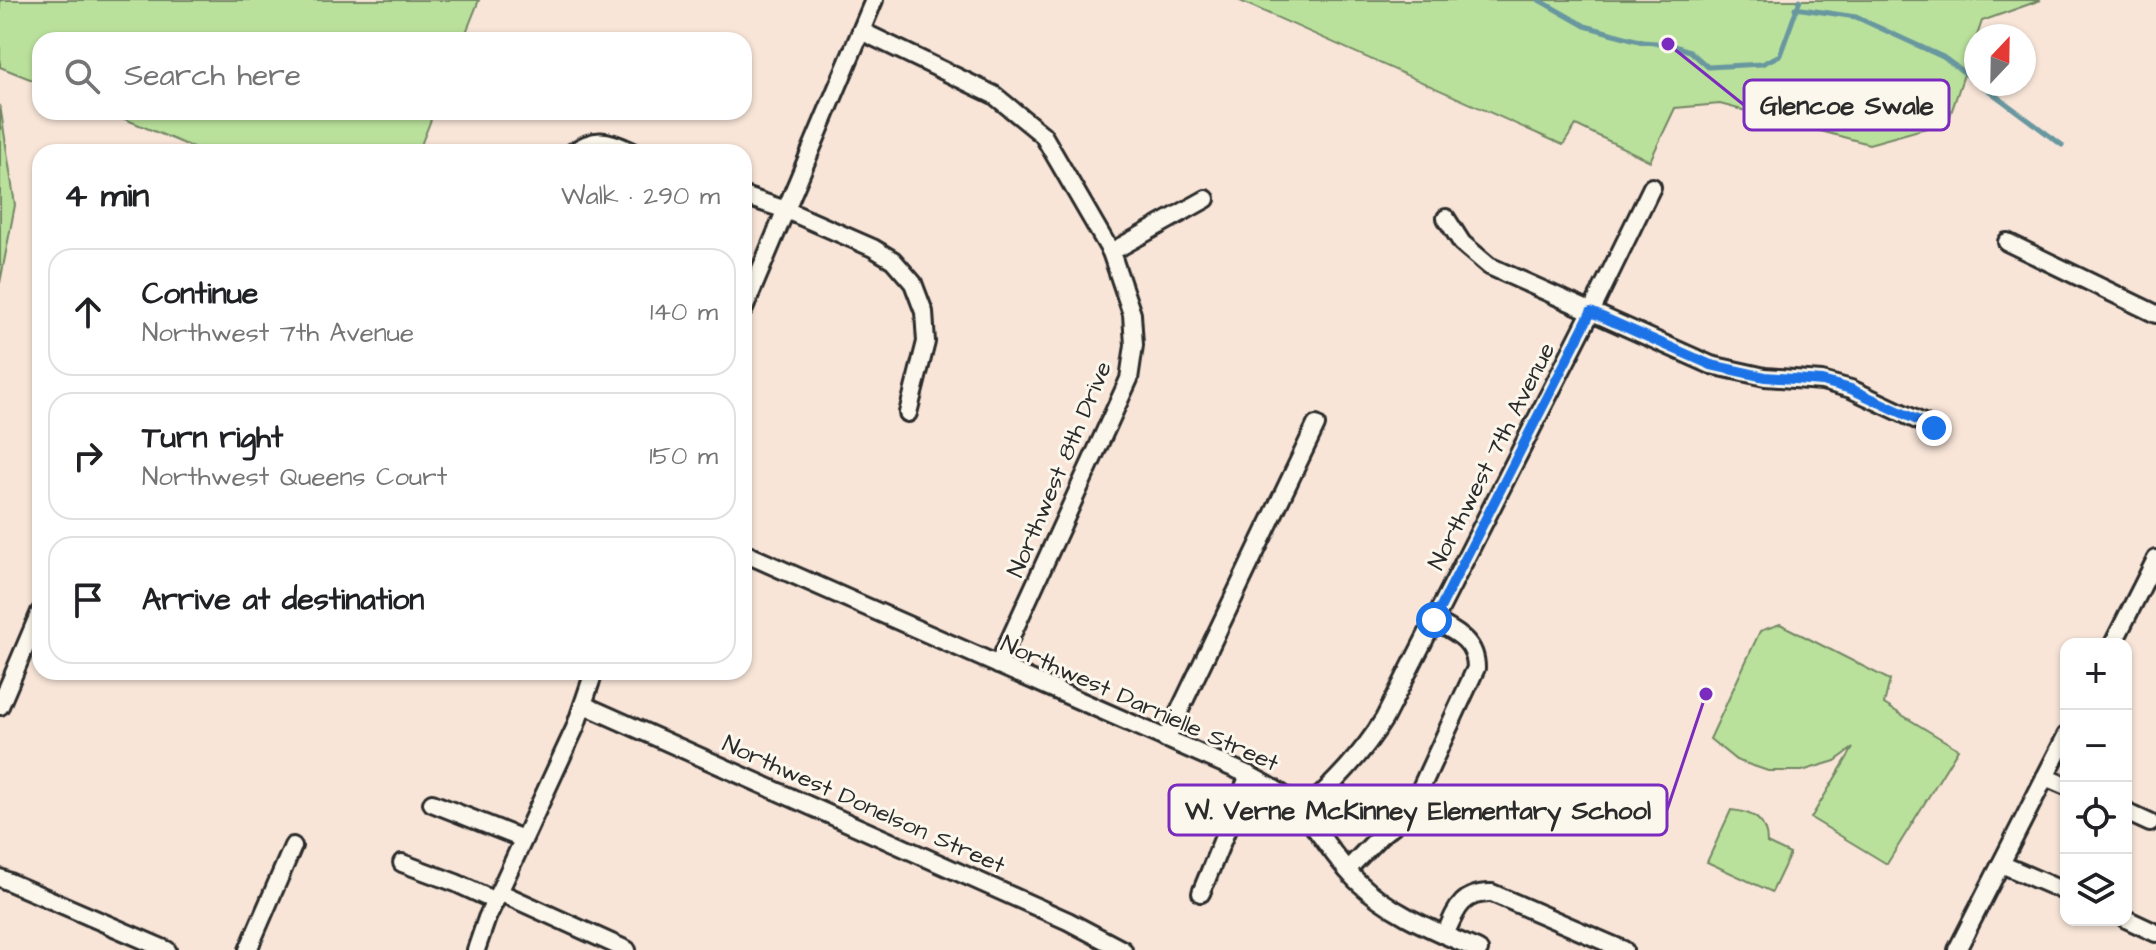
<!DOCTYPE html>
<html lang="en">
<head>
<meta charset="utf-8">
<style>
  :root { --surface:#fff; --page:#f6f6f6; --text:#202124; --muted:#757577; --line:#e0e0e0 }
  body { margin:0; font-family:"Architects Daughter",sans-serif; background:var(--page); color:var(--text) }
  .controls { position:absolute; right:24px; bottom:24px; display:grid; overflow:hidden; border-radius:16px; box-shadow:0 2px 6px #0004 }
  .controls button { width:72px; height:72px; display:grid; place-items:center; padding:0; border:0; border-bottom:2px solid var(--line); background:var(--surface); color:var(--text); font:40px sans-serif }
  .compass { position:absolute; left:1964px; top:24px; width:72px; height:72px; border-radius:50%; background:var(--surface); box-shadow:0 2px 6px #0004; rotate:22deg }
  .stop { position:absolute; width:24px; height:24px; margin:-18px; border:6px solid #1a73e8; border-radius:50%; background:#fff }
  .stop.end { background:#1a73e8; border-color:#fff; box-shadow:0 2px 8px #0008 }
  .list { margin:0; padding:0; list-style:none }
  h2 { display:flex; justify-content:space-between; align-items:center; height:104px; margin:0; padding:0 32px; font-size:34px }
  h2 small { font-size:26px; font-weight:400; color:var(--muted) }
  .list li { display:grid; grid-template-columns:52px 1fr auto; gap:24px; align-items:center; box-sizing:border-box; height:128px; margin:0 16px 16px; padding:0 16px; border:2px solid var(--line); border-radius:24px }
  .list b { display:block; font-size:30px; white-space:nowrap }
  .list p { margin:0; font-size:26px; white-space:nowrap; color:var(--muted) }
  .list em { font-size:26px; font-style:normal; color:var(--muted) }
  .icon { flex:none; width:44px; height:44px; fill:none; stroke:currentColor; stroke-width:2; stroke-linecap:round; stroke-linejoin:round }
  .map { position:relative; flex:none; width:2156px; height:950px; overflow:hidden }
  .search { position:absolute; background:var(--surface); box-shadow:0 2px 6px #0004; left:32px; top:32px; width:720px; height:88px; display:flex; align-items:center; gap:20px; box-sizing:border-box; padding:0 28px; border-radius:24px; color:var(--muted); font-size:30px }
  .panel { position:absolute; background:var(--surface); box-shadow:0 2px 6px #0004; left:32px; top:144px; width:720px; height:536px; border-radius:24px }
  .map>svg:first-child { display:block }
  .green { fill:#bae19c; stroke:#728664; stroke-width:2 }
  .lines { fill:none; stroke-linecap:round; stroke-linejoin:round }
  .stream { stroke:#68979f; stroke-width:5 }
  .minor-casing { stroke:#2b2b2b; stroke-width:22 }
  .minor { stroke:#fbf7ec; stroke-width:16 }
  .route { stroke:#1a73e8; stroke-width:10 }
  .labels { text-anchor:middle; stroke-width:6; stroke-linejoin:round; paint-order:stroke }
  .street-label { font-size:24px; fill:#2b2b2b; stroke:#fbf7ec }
  .leader { fill:none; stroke:#7b2cbf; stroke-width:3 }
  .callout-dot { fill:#7b2cbf; stroke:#fbf7ec; stroke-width:3 }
  .callout { fill:#fbf7ec; stroke:#7b2cbf; stroke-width:3 }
  .callout-label { font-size:26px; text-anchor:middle; font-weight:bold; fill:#2b2b2b }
</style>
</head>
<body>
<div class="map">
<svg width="2156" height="950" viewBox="0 0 2156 950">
  <rect width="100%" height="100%" fill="#f8e5d8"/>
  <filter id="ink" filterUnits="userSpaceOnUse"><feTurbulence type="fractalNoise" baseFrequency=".0125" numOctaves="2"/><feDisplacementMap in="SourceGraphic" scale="16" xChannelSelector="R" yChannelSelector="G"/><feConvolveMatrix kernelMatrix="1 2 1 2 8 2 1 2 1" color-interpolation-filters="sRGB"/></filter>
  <g filter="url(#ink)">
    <!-- green -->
    <g class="green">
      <polygon points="0,0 479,0 463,40 40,40 40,83 0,67"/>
      <polygon points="1238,0 2041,0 1982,21 1948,122 1869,144 1720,104 1675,108 1650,161 1576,125 1563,145"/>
      <polygon points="0,105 15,205 0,283"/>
      <polygon points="108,112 434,112 421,145 422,152 204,152"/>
      <polygon points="1780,624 1890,680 1884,704 1958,749 1887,864 1811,818 1853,748 1835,761 1802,771 1768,771 1736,760 1710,739 1760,631"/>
      <path d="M1731 810C1753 812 1767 820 1767 843L1790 854 1772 892 1707 862Z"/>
    </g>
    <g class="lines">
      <!-- stream -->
      <g class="stream">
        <polyline points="1539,0 1585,26 1643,42 1668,44 1690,51 1708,67 1762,64 1780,55 1800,0"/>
        <polyline points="1795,8 1856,17 1943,57 1976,81"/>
        <polyline points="1980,84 2062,145"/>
      </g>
      <defs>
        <g id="minor">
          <polyline points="861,31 994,95 1043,135 1111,252 1132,314 1134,345 1129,379 998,665"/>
          <path d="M573 152C598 135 607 141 634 152"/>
          <polyline points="744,196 786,210 873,248 893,260 913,283 924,312 926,342 908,413"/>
          <polyline points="1446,218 1462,243 1489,266 1711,365 1765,377 1822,381 1851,389 1934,428"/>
          <polyline points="2007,242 2156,314"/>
          <polyline points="1111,252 1206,199"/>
          <polyline points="744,309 874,0"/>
          <path d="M744 553 1249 775C1261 782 1275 788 1286 797 1314 820 1331 855 1357 881 1391 914 1436 931 1479 950"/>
          <polyline points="2113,644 2156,559"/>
          <polyline points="584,705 1068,921 1123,950"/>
          <polyline points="0,706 40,612"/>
          <polyline points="1166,739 1316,425"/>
          <polyline points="2045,777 2066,786"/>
          <polyline points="432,803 523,839"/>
          <polyline points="2126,812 2150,823"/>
          <path d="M1302 813C1333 784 1362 755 1384 719L1591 312 1652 187"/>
          <polyline points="402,863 456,883 495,901"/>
          <polyline points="2001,864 2066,892"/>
          <path d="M1347 870 1381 835 1404 817 1414 803 1476 668C1476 640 1455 632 1434 620"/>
          <polyline points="0,878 167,950"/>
          <polyline points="499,892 627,950"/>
          <polyline points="1201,893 1249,775"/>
          <polyline points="2126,919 2156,933"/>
          <path d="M1445 935C1456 910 1461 892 1492 893L1624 950"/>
          <polyline points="248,950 293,846"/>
          <polyline points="476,950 487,918 575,728 594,672"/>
          <polyline points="1957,950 2066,736"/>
        </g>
      </defs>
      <!-- minor casing -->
      <use href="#minor" class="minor-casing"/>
      <!-- minor -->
      <use href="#minor" class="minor"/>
    </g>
  </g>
  <g class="lines" filter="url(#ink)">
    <!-- route -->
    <polyline class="route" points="1434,620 1591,312 1711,365 1765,377 1822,381 1851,389 1934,428"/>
  </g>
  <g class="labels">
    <!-- street labels -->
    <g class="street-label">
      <text transform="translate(1491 456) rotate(-63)" y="8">Northwest 7th Avenue</text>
      <text transform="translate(1059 469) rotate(-67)" y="8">Northwest 8th Drive</text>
      <text transform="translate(1140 703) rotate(24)" y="8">Northwest Darnielle Street</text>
      <text transform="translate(864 804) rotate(24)" y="8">Northwest Donelson Street</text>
    </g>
  </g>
  <!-- callouts -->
  <path class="leader" d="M1668 44L1744 105M1706 694L1667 810"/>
  <g class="callout-dot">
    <circle cx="1668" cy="44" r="8"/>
    <circle cx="1706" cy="694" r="8"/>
  </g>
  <g class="callout">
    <rect x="1744" y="80" width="205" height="50" rx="8"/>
    <rect x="1169" y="785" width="498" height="50" rx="8"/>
  </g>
  <g class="callout-label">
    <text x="1847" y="114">Glencoe Swale</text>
    <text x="1418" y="819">W. Verne McKinney Elementary School</text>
  </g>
</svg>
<div class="controls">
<button>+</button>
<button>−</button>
<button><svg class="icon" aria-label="locate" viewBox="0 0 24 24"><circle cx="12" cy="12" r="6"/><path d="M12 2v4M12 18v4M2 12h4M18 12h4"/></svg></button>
<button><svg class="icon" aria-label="layers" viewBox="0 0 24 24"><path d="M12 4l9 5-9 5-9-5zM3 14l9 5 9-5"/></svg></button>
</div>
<svg class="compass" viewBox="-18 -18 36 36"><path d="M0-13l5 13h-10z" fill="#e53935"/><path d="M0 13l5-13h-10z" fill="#757577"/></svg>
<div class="stop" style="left:1434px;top:620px"></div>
<div class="stop end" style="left:1934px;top:428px"></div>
<div class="search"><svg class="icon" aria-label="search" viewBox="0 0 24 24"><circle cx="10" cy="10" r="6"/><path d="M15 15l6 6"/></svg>Search here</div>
<section class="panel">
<h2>4 min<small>Walk · 290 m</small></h2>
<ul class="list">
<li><svg class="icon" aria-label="ahead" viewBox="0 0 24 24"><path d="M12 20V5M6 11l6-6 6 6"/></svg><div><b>Continue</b><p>Northwest 7th Avenue</p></div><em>140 m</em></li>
<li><svg class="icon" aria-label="right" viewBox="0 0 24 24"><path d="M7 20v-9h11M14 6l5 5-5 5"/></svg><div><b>Turn right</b><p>Northwest Queens Court</p></div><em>150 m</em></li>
<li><svg class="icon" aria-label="arrive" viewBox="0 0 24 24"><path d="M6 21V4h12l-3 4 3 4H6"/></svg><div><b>Arrive at destination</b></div></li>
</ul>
</section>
</div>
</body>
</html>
